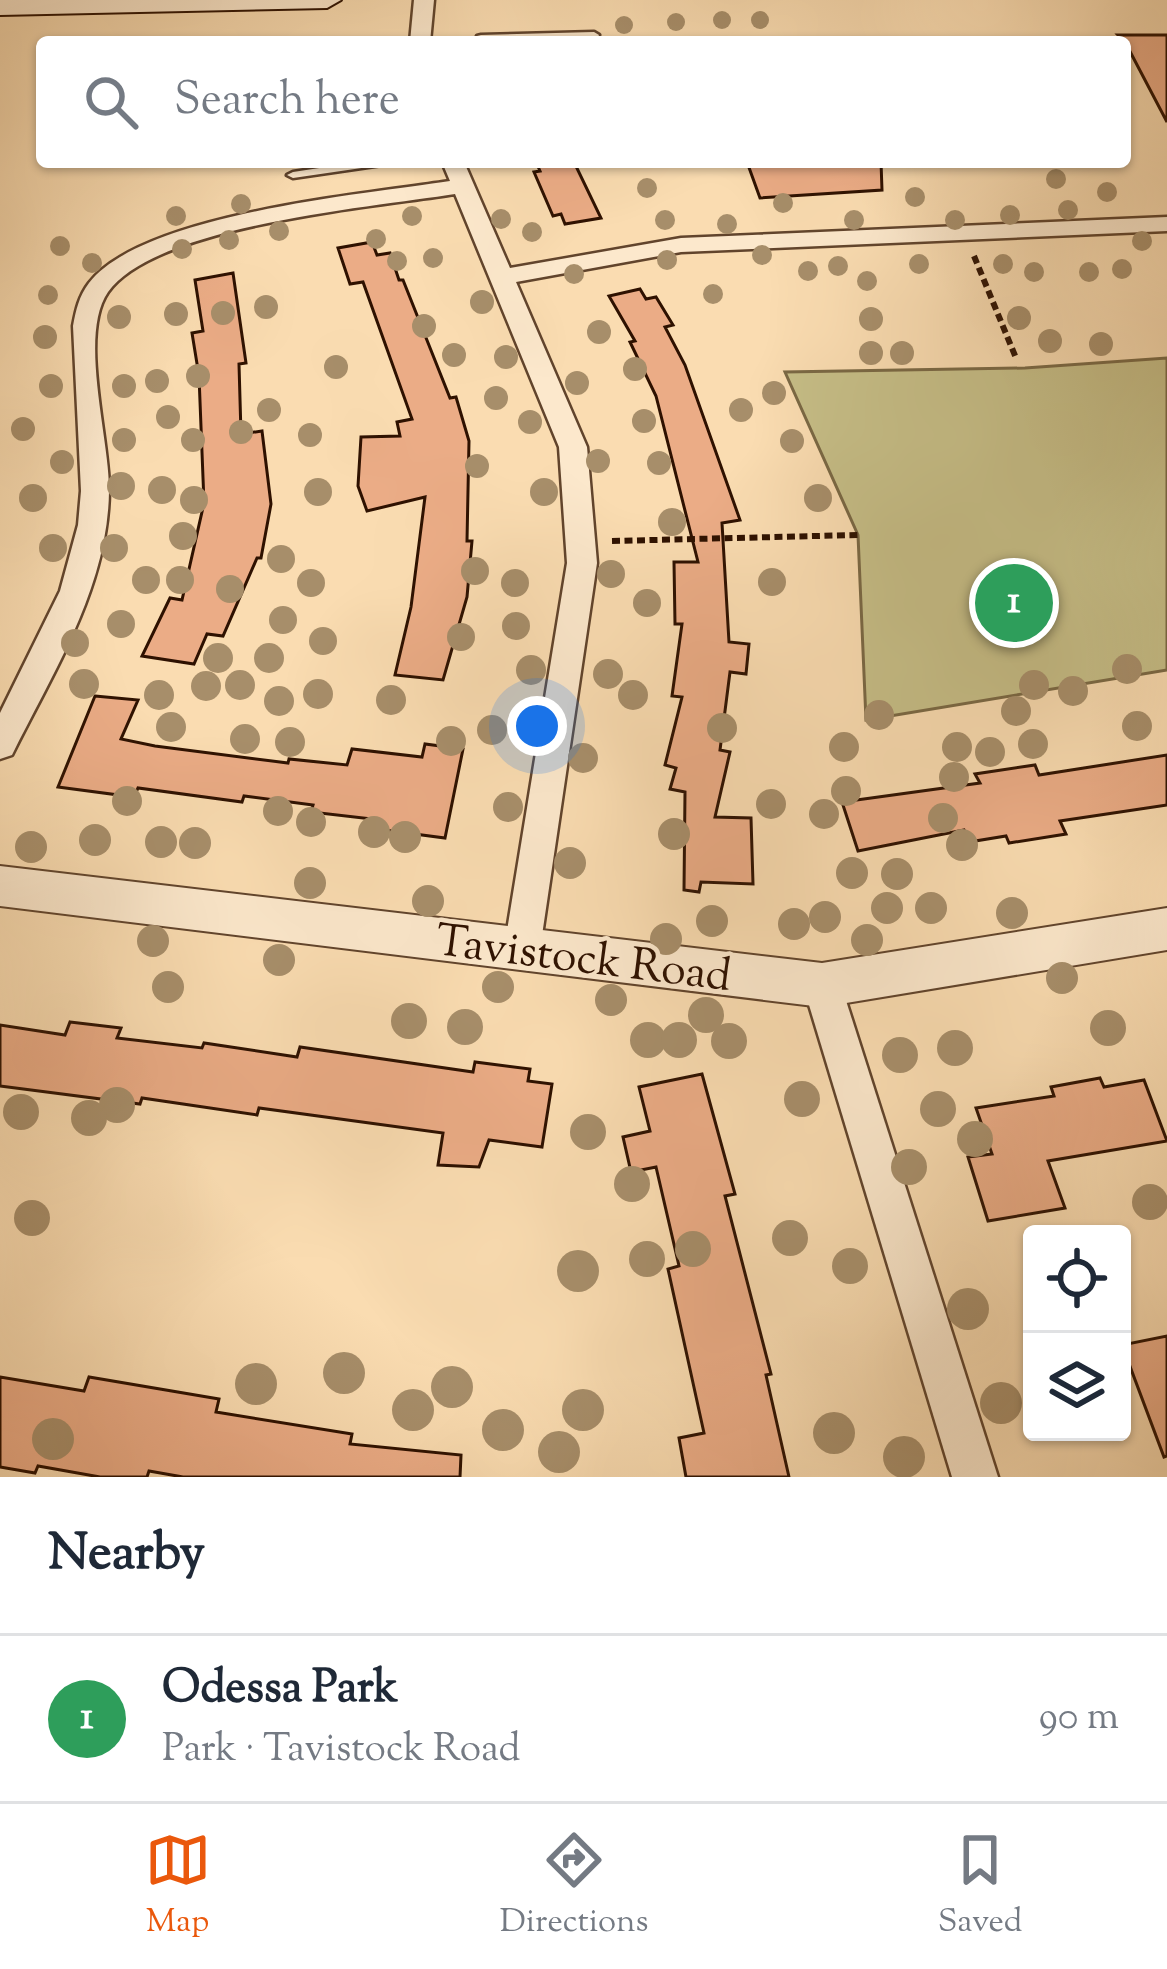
<!DOCTYPE html>
<html lang="en">
<head>
<meta charset="utf-8">
<style>
  :root { --surface:#fff; --page:#f2f2f3; --text:#1f2937; --muted:#747a83; --line:#e0e1e3; --accent:#ea580c }
  body { margin:0; font-family:"Sorts Mill Goudy",serif; background:var(--page); color:var(--text) }
  .controls { position:absolute; right:36px; bottom:36px; display:grid; overflow:hidden; border-radius:12px; box-shadow:0 3px 9px #0004 }
  .controls button { width:108px; height:108px; display:grid; place-items:center; padding:0; border:0; border-bottom:3px solid var(--line); background:var(--surface); color:var(--text); font:60px sans-serif }
  .you { position:absolute; left:537px; top:726px; width:42px; height:42px; margin:-30px; border:9px solid #fff; border-radius:50%; background:#1a73e8; box-shadow:0 0 0 18px #1a73e833 }
  .badge { display:grid; place-items:center; width:78px; height:78px; border-radius:50%; background:var(--accent); color:#fff; font-size:39px; font-weight:700 }
  .pin { position:absolute; translate:-50% -50%; border:6px solid #fff; box-shadow:0 3px 12px #0006 }
  .list { margin:0; padding:0; list-style:none }
  h2 { display:flex; justify-content:space-between; align-items:center; height:156px; margin:0; padding:0 48px; font-size:51px }
  h2 small { font-size:39px; font-weight:400; color:var(--muted) }
  .list li { display:grid; grid-template-columns:78px 1fr auto; gap:36px; align-items:center; box-sizing:border-box; height:168px; padding:0 48px; border-top:3px solid var(--line) }
  .list b { display:block; font-size:45px; white-space:nowrap }
  .list p { margin:0; font-size:39px; white-space:nowrap; color:var(--muted) }
  .list em { font-size:39px; font-style:normal; color:var(--muted) }
  .icon { flex:none; width:66px; height:66px; fill:none; stroke:currentColor; stroke-width:2; stroke-linecap:round; stroke-linejoin:round }
  .map { position:relative; flex:none; width:1167px; height:1477px; overflow:hidden }
  .search { position:absolute; background:var(--surface); box-shadow:0 3px 9px #0004; left:36px; right:36px; top:36px; height:132px; display:flex; align-items:center; gap:30px; box-sizing:border-box; padding:0 42px; border-radius:12px; color:var(--muted); font-size:45px }
  .sheet { height:324px; background:var(--surface) }
  nav { display:flex; justify-content:space-around; align-items:center; box-sizing:border-box; height:168px; border-top:3px solid var(--line); background:var(--surface); font-size:33px; color:var(--muted) }
  nav a { display:grid; justify-items:center; gap:6px }
  nav .on { color:var(--accent) }
  .map>svg:first-child { display:block }
  .green { fill:#c6be87; stroke:#7a6844; stroke-width:3 }
  .building { fill:#ebac86; stroke:#2e1100; stroke-width:3 }
  .lines { fill:none; stroke-linecap:round; stroke-linejoin:round }
  .service-casing { stroke:#61442c; stroke-width:5 }
  .minor-casing { stroke:#61442c; stroke-width:5 }
  .tertiary-casing { stroke:#61442c; stroke-width:4 }
  .secondary-casing { stroke:#2e1100; stroke-width:4 }
  .path { stroke:#2e1100; stroke-width:6; stroke-dasharray:8 4.5; stroke-linecap:butt }
  .service { fill:#fce8cc; fill-rule:evenodd }
  .minor { fill:#fce8cc; fill-rule:evenodd }
  .tertiary { fill:#fce8cc; fill-rule:evenodd }
  .secondary { fill:#fce8cc; fill-rule:evenodd }
  .tree { fill:#a78e6a }
  .labels { text-anchor:middle; stroke-width:9; stroke-linejoin:round; paint-order:stroke }
  .street-label { font-size:45px; fill:#2e1100; stroke:#fce8cc }
</style>
</head>
<body>
<div class="map">
<svg width="1167" height="1477" viewBox="0 0 1167 1477">
  <rect width="100%" height="100%" fill="#fadcb1"/>
  <filter id="stains"><feTurbulence type="fractalNoise" baseFrequency=".00167" numOctaves="4"/><feColorMatrix values="0 0 0 0 .2 0 0 0 0 .09 0 0 0 0 .02 0 0 0 .5 -.17"/></filter>
  <radialGradient id="worn" r=".72"><stop offset=".6" stop-color="#630" stop-opacity="0"/><stop offset="1" stop-color="#630" stop-opacity=".3"/></radialGradient>
  <!-- green -->
  <polygon class="green" points="1167,358 1167,670 866,720 858,535 785,372 1025,368"/>
  <!-- building -->
  <g class="building">
    <polygon points="1118,35 1167,35 1167,122 1125,42"/>
    <polygon points="536,162 574,162 601,218 565,224 561,214 553,216 534,172 540,171"/>
    <polygon points="747,162 881,162 882,190 760,198"/>
    <polygon points="372,242 377,255 390,253 399,280 403,280 450,398 456,397 469,441 467,541 472,541 467,597 443,680 395,675 411,607 425,497 367,511 358,486 361,437 400,436 397,422 412,419 363,282 350,284 338,248"/>
    <polygon points="233,273 246,363 239,364 241,434 262,431 271,504 261,558 257,558 223,636 207,634 194,664 142,656 170,598 182,600 204,503 199,376 192,333 203,331 195,280"/>
    <polygon points="640,289 646,299 656,297 673,325 665,327 685,365 740,520 722,523 729,642 749,644 746,674 730,672 720,750 730,752 715,817 751,818 753,884 701,882 699,892 684,890 685,792 670,789 676,768 665,765 682,697 672,696 682,624 675,624 674,562 698,562 656,396 630,342 635,341 609,296"/>
    <polygon points="95,696 138,700 121,739 155,746 288,763 289,759 347,765 352,749 422,757 425,744 463,749 445,838 369,828 372,819 311,812 313,805 244,796 242,802 138,788 134,797 58,787"/>
    <polygon points="1167,755 1167,805 1060,821 1066,834 1009,843 1006,836 969,842 964,830 858,851 842,802 980,783 975,774 1035,765 1039,775"/>
    <polygon points="70,1022 121,1028 117,1038 202,1048 204,1043 297,1057 300,1047 473,1072 475,1062 530,1069 528,1081 552,1084 542,1147 489,1140 479,1167 438,1165 443,1133 259,1108 257,1115 142,1098 140,1104 0,1086 0,1025 65,1035"/>
    <polygon points="702,1074 735,1194 725,1196 771,1374 766,1375 789,1477 686,1477 679,1438 704,1433 668,1269 679,1266 656,1167 631,1172 623,1137 650,1131 639,1087"/>
    <polygon points="1100,1078 1104,1087 1144,1080 1167,1141 1048,1161 1065,1208 988,1221 968,1157 992,1154 976,1108 1054,1096 1051,1087"/>
    <polygon points="1167,1336 1167,1456 1164,1457 1122,1345"/>
    <polygon points="0,1377 84,1391 89,1377 219,1399 216,1412 352,1434 350,1444 461,1455 460,1477 183,1477 149,1471 147,1477 100,1477 38,1466 35,1473 0,1467"/>
  </g>
  <g class="lines">
    <defs>
      <g id="service">
        <polygon points="594,32 599,35 598,37 476,42 477,36 481,35"/>
        <polygon points="359,162 388,162 382,165 293,178 287,175 293,172"/>
      </g>
      <g id="minor">
        <polygon points="414,0 434,0 430,42 410,42"/>
        <path d="M442 162H464L510 268 681 238 1167 217V231L681 252 516 282 587 447 597 563 540 949 535 961 522 966 509 961 504 949 567 563 559 447 455 194C375 207 156 225 108 292 78 335 110 440 109 491 108 587 53 672 12 755L0 759V713L60 591 78 525 81 491 73 326C76 310 79 296 89 283 142 214 365 194 450 181Z"/>
        <polygon points="822,967 835,973 841,985 998,1477 952,1477 803,985 809,973"/>
      </g>
      <polygon id="tertiary" points="0,866 822,963 1167,908 1167,950 822,1007 0,906"/>
      <polygon id="secondary" points="0,0 341,0 327,8 0,15"/>
    </defs>
    <!-- service casing -->
    <use href="#service" class="service-casing"/>
    <!-- minor casing -->
    <use href="#minor" class="minor-casing"/>
    <!-- tertiary casing -->
    <use href="#tertiary" class="tertiary-casing"/>
    <!-- secondary casing -->
    <use href="#secondary" class="secondary-casing"/>
    <!-- path -->
    <g class="path">
      <polyline points="974,256 1016,358"/>
      <polyline points="612,541 858,535"/>
    </g>
    <!-- service -->
    <use href="#service" class="service"/>
    <!-- minor -->
    <use href="#minor" class="minor"/>
    <!-- tertiary -->
    <use href="#tertiary" class="tertiary"/>
    <!-- secondary -->
    <use href="#secondary" class="secondary"/>
  </g>
  <!-- trees -->
  <g class="tree">
    <circle cx="722" cy="20" r="9"/>
    <circle cx="760" cy="20" r="9"/>
    <circle cx="676" cy="22" r="9"/>
    <circle cx="624" cy="25" r="9"/>
    <circle cx="1056" cy="179" r="10"/>
    <circle cx="647" cy="188" r="10"/>
    <circle cx="1107" cy="192" r="10"/>
    <circle cx="915" cy="197" r="10"/>
    <circle cx="783" cy="203" r="10"/>
    <circle cx="241" cy="204" r="10"/>
    <circle cx="1068" cy="210" r="10"/>
    <circle cx="1010" cy="215" r="10"/>
    <circle cx="176" cy="216" r="10"/>
    <circle cx="412" cy="216" r="10"/>
    <circle cx="501" cy="219" r="10"/>
    <circle cx="665" cy="220" r="10"/>
    <circle cx="854" cy="220" r="10"/>
    <circle cx="955" cy="220" r="10"/>
    <circle cx="727" cy="224" r="10"/>
    <circle cx="279" cy="231" r="10"/>
    <circle cx="532" cy="232" r="10"/>
    <circle cx="376" cy="239" r="10"/>
    <circle cx="229" cy="240" r="10"/>
    <circle cx="1142" cy="241" r="10"/>
    <circle cx="60" cy="246" r="10"/>
    <circle cx="182" cy="249" r="10"/>
    <circle cx="762" cy="255" r="10"/>
    <circle cx="433" cy="258" r="10"/>
    <circle cx="667" cy="260" r="10"/>
    <circle cx="397" cy="261" r="10"/>
    <circle cx="92" cy="263" r="10"/>
    <circle cx="919" cy="264" r="10"/>
    <circle cx="1003" cy="264" r="10"/>
    <circle cx="838" cy="266" r="10"/>
    <circle cx="1122" cy="269" r="10"/>
    <circle cx="808" cy="271" r="10"/>
    <circle cx="1034" cy="272" r="10"/>
    <circle cx="1089" cy="272" r="10"/>
    <circle cx="574" cy="274" r="10"/>
    <circle cx="867" cy="281" r="10"/>
    <circle cx="713" cy="294" r="10"/>
    <circle cx="48" cy="295" r="10"/>
    <circle cx="482" cy="302" r="12"/>
    <circle cx="266" cy="307" r="12"/>
    <circle cx="223" cy="313" r="12"/>
    <circle cx="176" cy="314" r="12"/>
    <circle cx="119" cy="317" r="12"/>
    <circle cx="1019" cy="318" r="12"/>
    <circle cx="871" cy="319" r="12"/>
    <circle cx="424" cy="326" r="12"/>
    <circle cx="599" cy="332" r="12"/>
    <circle cx="45" cy="337" r="12"/>
    <circle cx="1050" cy="341" r="12"/>
    <circle cx="1101" cy="344" r="12"/>
    <circle cx="871" cy="353" r="12"/>
    <circle cx="902" cy="353" r="12"/>
    <circle cx="454" cy="355" r="12"/>
    <circle cx="506" cy="357" r="12"/>
    <circle cx="336" cy="367" r="12"/>
    <circle cx="635" cy="369" r="12"/>
    <circle cx="198" cy="376" r="12"/>
    <circle cx="157" cy="381" r="12"/>
    <circle cx="577" cy="383" r="12"/>
    <circle cx="51" cy="386" r="12"/>
    <circle cx="124" cy="386" r="12"/>
    <circle cx="774" cy="393" r="12"/>
    <circle cx="496" cy="398" r="12"/>
    <circle cx="269" cy="410" r="12"/>
    <circle cx="741" cy="410" r="12"/>
    <circle cx="168" cy="417" r="12"/>
    <circle cx="644" cy="421" r="12"/>
    <circle cx="530" cy="422" r="12"/>
    <circle cx="23" cy="429" r="12"/>
    <circle cx="241" cy="432" r="12"/>
    <circle cx="310" cy="435" r="12"/>
    <circle cx="124" cy="440" r="12"/>
    <circle cx="193" cy="440" r="12"/>
    <circle cx="792" cy="441" r="12"/>
    <circle cx="598" cy="461" r="12"/>
    <circle cx="62" cy="462" r="12"/>
    <circle cx="659" cy="463" r="12"/>
    <circle cx="477" cy="466" r="12"/>
    <circle cx="121" cy="486" r="14"/>
    <circle cx="162" cy="490" r="14"/>
    <circle cx="318" cy="492" r="14"/>
    <circle cx="544" cy="492" r="14"/>
    <circle cx="33" cy="498" r="14"/>
    <circle cx="818" cy="498" r="14"/>
    <circle cx="194" cy="500" r="14"/>
    <circle cx="672" cy="522" r="14"/>
    <circle cx="183" cy="536" r="14"/>
    <circle cx="53" cy="548" r="14"/>
    <circle cx="114" cy="548" r="14"/>
    <circle cx="281" cy="559" r="14"/>
    <circle cx="475" cy="571" r="14"/>
    <circle cx="611" cy="574" r="14"/>
    <circle cx="146" cy="580" r="14"/>
    <circle cx="180" cy="580" r="14"/>
    <circle cx="772" cy="582" r="14"/>
    <circle cx="311" cy="583" r="14"/>
    <circle cx="515" cy="583" r="14"/>
    <circle cx="230" cy="589" r="14"/>
    <circle cx="647" cy="603" r="14"/>
    <circle cx="283" cy="620" r="14"/>
    <circle cx="121" cy="624" r="14"/>
    <circle cx="516" cy="626" r="14"/>
    <circle cx="461" cy="637" r="14"/>
    <circle cx="323" cy="641" r="14"/>
    <circle cx="75" cy="643" r="14"/>
    <circle cx="218" cy="658" r="15"/>
    <circle cx="269" cy="658" r="15"/>
    <circle cx="1127" cy="669" r="15"/>
    <circle cx="531" cy="670" r="15"/>
    <circle cx="608" cy="674" r="15"/>
    <circle cx="84" cy="684" r="15"/>
    <circle cx="240" cy="685" r="15"/>
    <circle cx="1034" cy="685" r="15"/>
    <circle cx="206" cy="686" r="15"/>
    <circle cx="1073" cy="691" r="15"/>
    <circle cx="318" cy="694" r="15"/>
    <circle cx="159" cy="695" r="15"/>
    <circle cx="633" cy="695" r="15"/>
    <circle cx="391" cy="700" r="15"/>
    <circle cx="279" cy="701" r="15"/>
    <circle cx="1016" cy="711" r="15"/>
    <circle cx="879" cy="715" r="15"/>
    <circle cx="1137" cy="726" r="15"/>
    <circle cx="171" cy="727" r="15"/>
    <circle cx="722" cy="728" r="15"/>
    <circle cx="492" cy="730" r="15"/>
    <circle cx="245" cy="739" r="15"/>
    <circle cx="451" cy="741" r="15"/>
    <circle cx="290" cy="742" r="15"/>
    <circle cx="1033" cy="744" r="15"/>
    <circle cx="844" cy="747" r="15"/>
    <circle cx="957" cy="747" r="15"/>
    <circle cx="990" cy="752" r="15"/>
    <circle cx="583" cy="758" r="15"/>
    <circle cx="954" cy="777" r="15"/>
    <circle cx="846" cy="791" r="15"/>
    <circle cx="127" cy="801" r="15"/>
    <circle cx="771" cy="804" r="15"/>
    <circle cx="508" cy="807" r="15"/>
    <circle cx="278" cy="811" r="15"/>
    <circle cx="824" cy="814" r="15"/>
    <circle cx="943" cy="818" r="15"/>
    <circle cx="311" cy="822" r="15"/>
    <circle cx="374" cy="832" r="16"/>
    <circle cx="674" cy="834" r="16"/>
    <circle cx="405" cy="837" r="16"/>
    <circle cx="95" cy="840" r="16"/>
    <circle cx="161" cy="842" r="16"/>
    <circle cx="195" cy="843" r="16"/>
    <circle cx="962" cy="845" r="16"/>
    <circle cx="31" cy="847" r="16"/>
    <circle cx="570" cy="863" r="16"/>
    <circle cx="852" cy="873" r="16"/>
    <circle cx="897" cy="874" r="16"/>
    <circle cx="310" cy="883" r="16"/>
    <circle cx="428" cy="901" r="16"/>
    <circle cx="887" cy="908" r="16"/>
    <circle cx="931" cy="908" r="16"/>
    <circle cx="1012" cy="913" r="16"/>
    <circle cx="825" cy="917" r="16"/>
    <circle cx="712" cy="921" r="16"/>
    <circle cx="794" cy="924" r="16"/>
    <circle cx="666" cy="939" r="16"/>
    <circle cx="867" cy="940" r="16"/>
    <circle cx="153" cy="941" r="16"/>
    <circle cx="279" cy="960" r="16"/>
    <circle cx="1062" cy="978" r="16"/>
    <circle cx="168" cy="987" r="16"/>
    <circle cx="498" cy="987" r="16"/>
    <circle cx="611" cy="1000" r="16"/>
    <circle cx="706" cy="1015" r="18"/>
    <circle cx="409" cy="1021" r="18"/>
    <circle cx="465" cy="1027" r="18"/>
    <circle cx="1108" cy="1028" r="18"/>
    <circle cx="648" cy="1040" r="18"/>
    <circle cx="679" cy="1040" r="18"/>
    <circle cx="729" cy="1041" r="18"/>
    <circle cx="955" cy="1048" r="18"/>
    <circle cx="900" cy="1055" r="18"/>
    <circle cx="802" cy="1099" r="18"/>
    <circle cx="117" cy="1105" r="18"/>
    <circle cx="938" cy="1109" r="18"/>
    <circle cx="21" cy="1112" r="18"/>
    <circle cx="89" cy="1118" r="18"/>
    <circle cx="588" cy="1132" r="18"/>
    <circle cx="975" cy="1139" r="18"/>
    <circle cx="909" cy="1167" r="18"/>
    <circle cx="632" cy="1184" r="18"/>
    <circle cx="1150" cy="1202" r="18"/>
    <circle cx="32" cy="1218" r="18"/>
    <circle cx="790" cy="1238" r="18"/>
    <circle cx="693" cy="1249" r="18"/>
    <circle cx="647" cy="1259" r="18"/>
    <circle cx="850" cy="1266" r="18"/>
    <circle cx="578" cy="1271" r="21"/>
    <circle cx="968" cy="1309" r="21"/>
    <circle cx="344" cy="1373" r="21"/>
    <circle cx="256" cy="1384" r="21"/>
    <circle cx="452" cy="1387" r="21"/>
    <circle cx="1001" cy="1403" r="21"/>
    <circle cx="413" cy="1410" r="21"/>
    <circle cx="583" cy="1410" r="21"/>
    <circle cx="503" cy="1430" r="21"/>
    <circle cx="834" cy="1433" r="21"/>
    <circle cx="53" cy="1439" r="21"/>
    <circle cx="559" cy="1452" r="21"/>
    <circle cx="904" cy="1457" r="21"/>
  </g>
  <g class="labels">
    <!-- street labels -->
    <g class="street-label">
      <text transform="translate(584 956) rotate(7)" y="16">Tavistock Road</text>
    </g>
  </g>
  <rect width="100%" height="100%" filter="url(#stains)"/>
  <rect width="100%" height="100%" fill="url(#worn)"/>
</svg>
<div class="controls">
<button><svg class="icon" aria-label="locate" viewBox="0 0 24 24"><circle cx="12" cy="12" r="6"/><path d="M12 2v4M12 18v4M2 12h4M18 12h4"/></svg></button>
<button><svg class="icon" aria-label="layers" viewBox="0 0 24 24"><path d="M12 4l9 5-9 5-9-5zM3 14l9 5 9-5"/></svg></button>
</div>
<div class="you"></div>
<div class="pin badge" style="left:1014px;top:603px;background:#2e9e5b">1</div>
<div class="search"><svg class="icon" aria-label="search" viewBox="0 0 24 24"><circle cx="10" cy="10" r="6"/><path d="M15 15l6 6"/></svg>Search here</div>
</div>
<section class="sheet">
<h2>Nearby<small></small></h2>
<ul class="list">
<li><span class="badge" style="background:#2e9e5b">1</span><div><b>Odessa Park</b><p>Park · Tavistock Road</p></div><em>90 m</em></li>
</ul>
</section>
<nav>
<a class="on"><svg class="icon" aria-label="map" viewBox="0 0 24 24"><path d="M3 6l6-2 6 2 6-2v14l-6 2-6-2-6 2zM9 4v14M15 6v14"/></svg>Map</a>
<a><svg class="icon" aria-label="directions" viewBox="0 0 24 24"><path d="M12 3l9 9-9 9-9-9zM9 14v-3h6M13 9l2 2-2 2"/></svg>Directions</a>
<a><svg class="icon" aria-label="saved" viewBox="0 0 24 24"><path d="M7 4h10v16l-5-4-5 4z"/></svg>Saved</a>
</nav>
</body>
</html>
